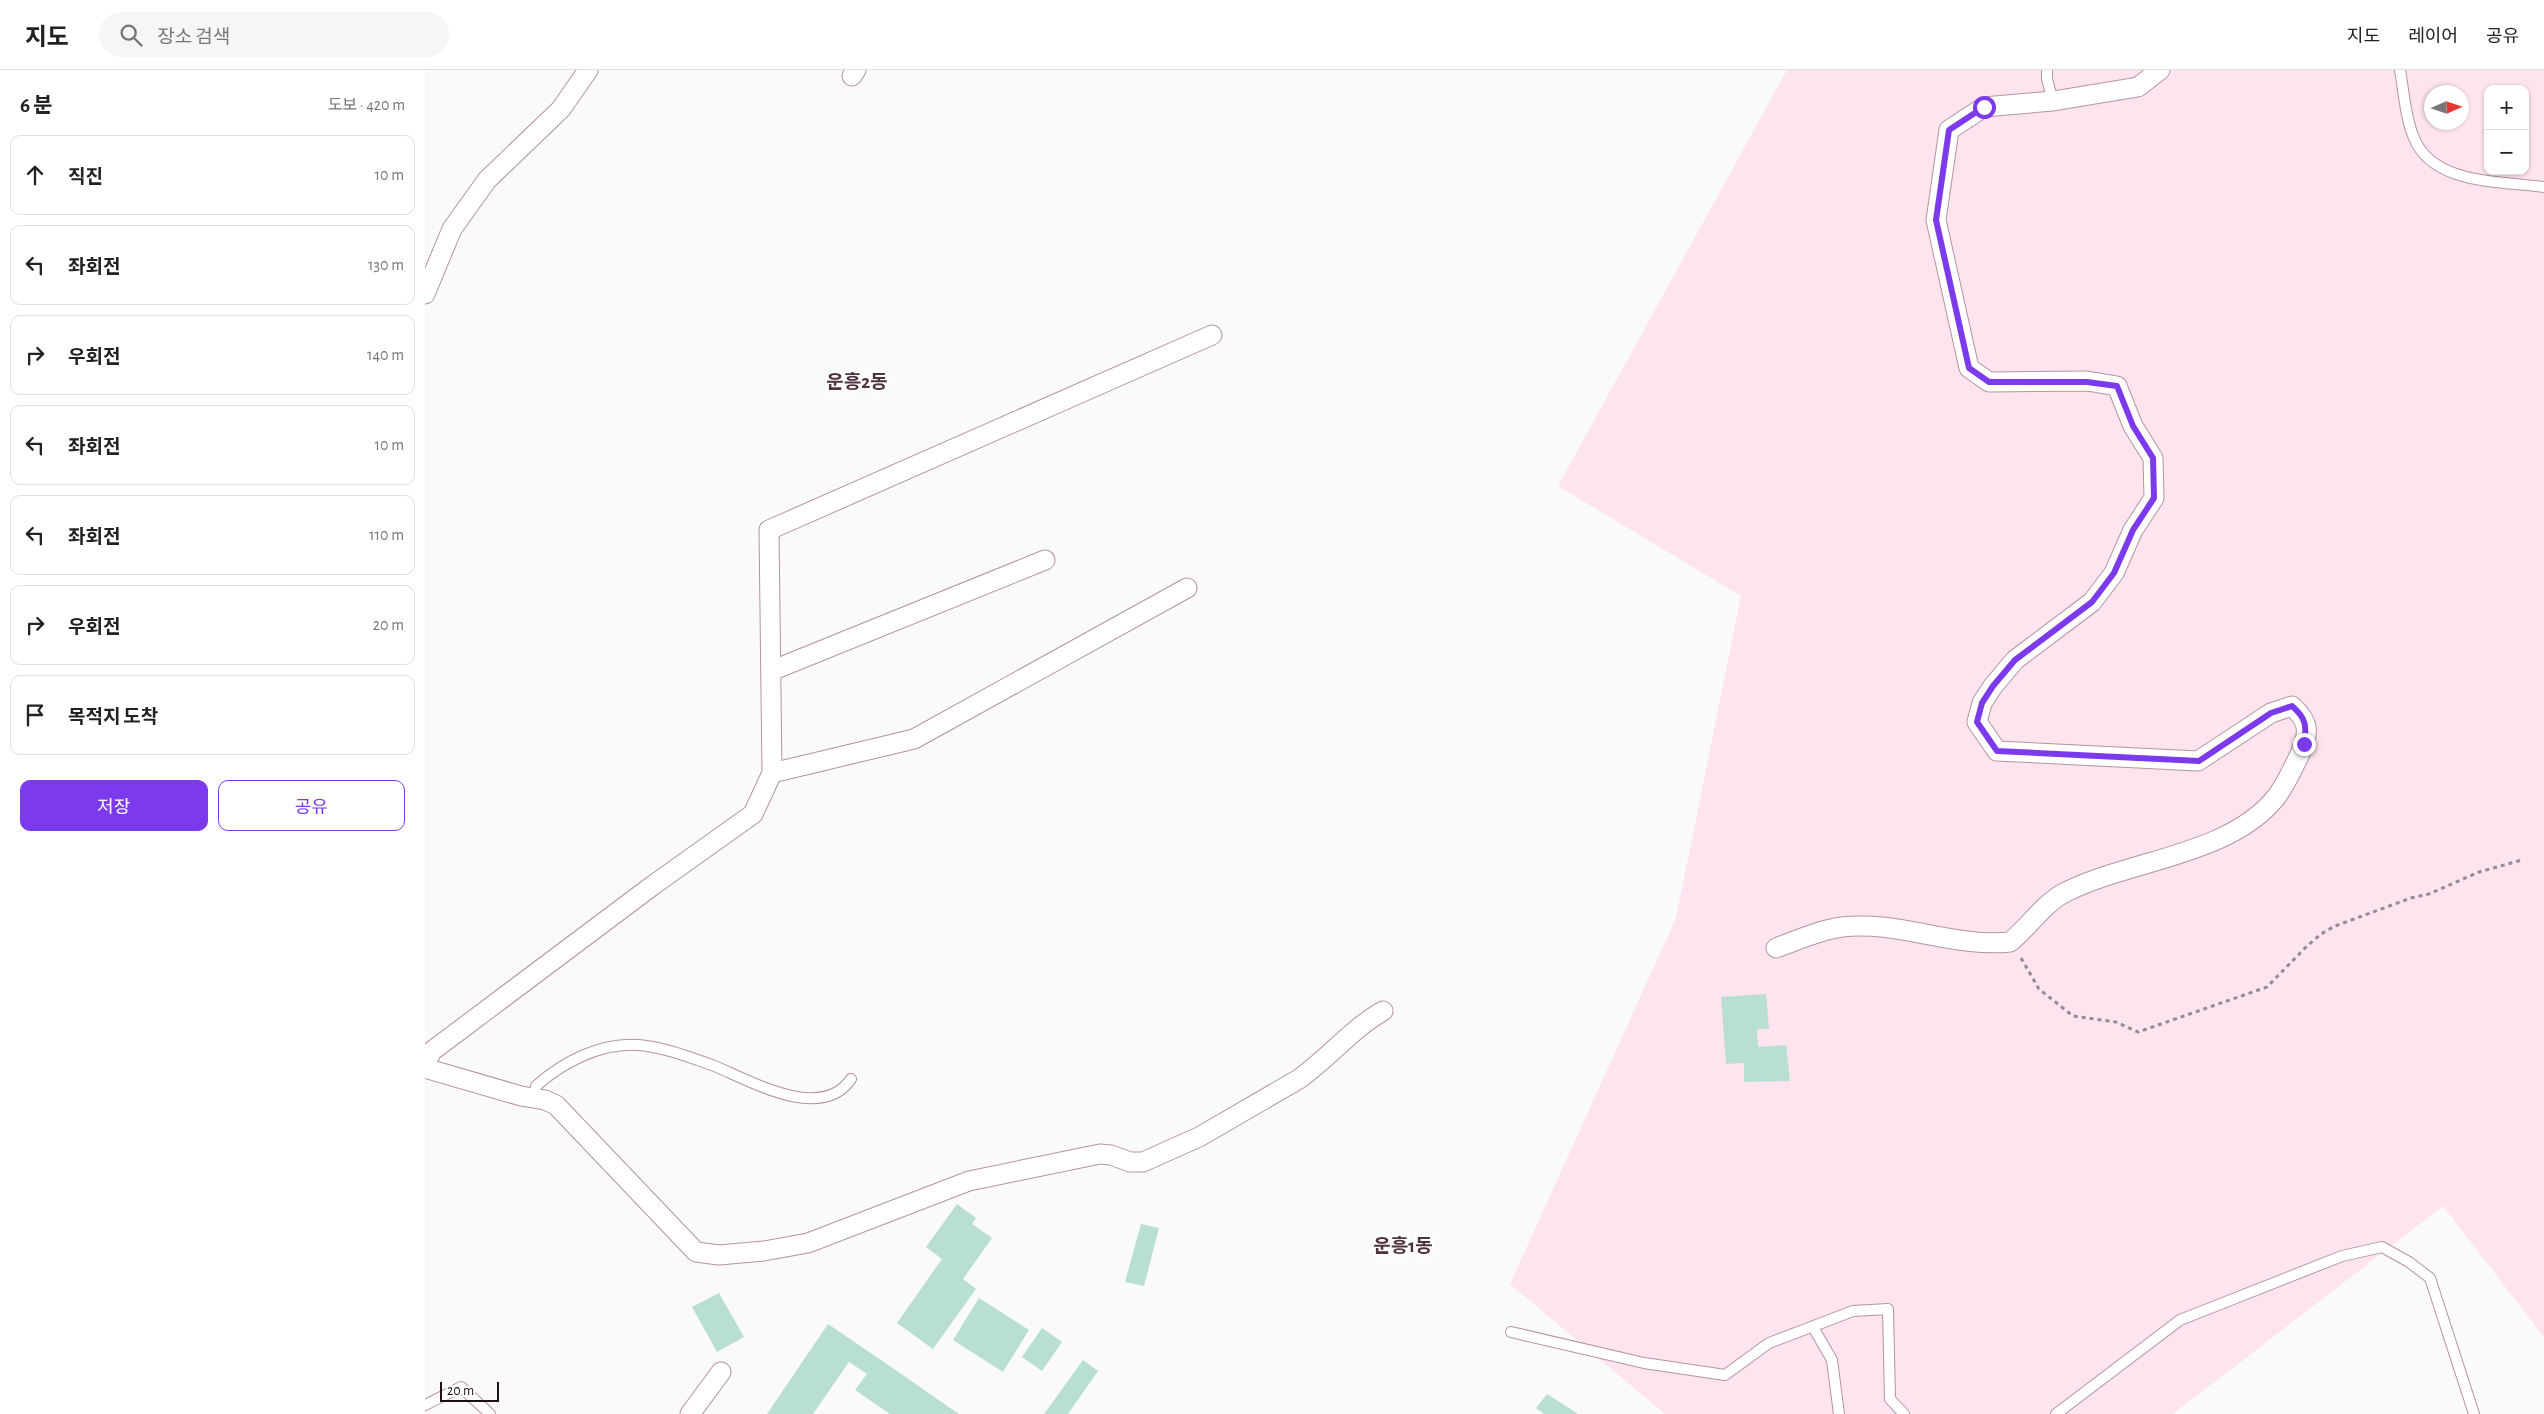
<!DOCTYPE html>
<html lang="ko">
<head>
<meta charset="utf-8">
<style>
  :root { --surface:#fff; --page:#f6f6f6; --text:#222; --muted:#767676; --line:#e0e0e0; --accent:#7c3aed }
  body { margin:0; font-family:"Alegreya Sans","Noto Sans KR",sans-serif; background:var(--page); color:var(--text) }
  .controls { position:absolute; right:15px; top:15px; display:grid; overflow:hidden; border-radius:10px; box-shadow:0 1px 4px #0004 }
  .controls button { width:45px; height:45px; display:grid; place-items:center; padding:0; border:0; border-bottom:1px solid var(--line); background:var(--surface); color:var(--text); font:25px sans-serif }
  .compass { position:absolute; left:1999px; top:15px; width:45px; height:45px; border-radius:50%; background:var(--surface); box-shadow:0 1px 4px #0004; rotate:87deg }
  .scale { position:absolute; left:15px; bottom:12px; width:59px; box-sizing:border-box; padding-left:5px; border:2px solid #1d1116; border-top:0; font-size:14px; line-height:18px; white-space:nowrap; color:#1d1116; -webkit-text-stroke:4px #fff; paint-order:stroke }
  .stop { position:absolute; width:15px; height:15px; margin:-11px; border:4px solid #7c3aed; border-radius:50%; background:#fff }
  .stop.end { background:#7c3aed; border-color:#fff; box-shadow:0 1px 5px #0008 }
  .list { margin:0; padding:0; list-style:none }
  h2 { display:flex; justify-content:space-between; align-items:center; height:65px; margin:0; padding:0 20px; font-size:21px }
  h2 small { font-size:16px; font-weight:400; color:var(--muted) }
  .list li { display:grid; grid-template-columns:32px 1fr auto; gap:15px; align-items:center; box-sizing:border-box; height:80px; margin:0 10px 10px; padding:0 10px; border:1px solid var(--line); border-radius:10px }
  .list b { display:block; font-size:19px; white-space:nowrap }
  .list em { font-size:16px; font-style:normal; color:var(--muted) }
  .actions { display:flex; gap:10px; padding:15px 20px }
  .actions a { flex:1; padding:11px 0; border:1px solid var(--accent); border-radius:10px; text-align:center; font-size:18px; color:var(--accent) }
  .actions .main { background:var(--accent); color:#fff }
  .icon { flex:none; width:28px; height:28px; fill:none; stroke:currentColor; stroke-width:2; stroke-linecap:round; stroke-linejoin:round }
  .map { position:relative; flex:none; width:2119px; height:1344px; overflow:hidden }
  header { display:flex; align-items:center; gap:30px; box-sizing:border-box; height:70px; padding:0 25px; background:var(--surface); border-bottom:1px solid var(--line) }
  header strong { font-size:24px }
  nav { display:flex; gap:28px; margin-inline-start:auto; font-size:18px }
  .search { width:350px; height:45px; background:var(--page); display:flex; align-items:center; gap:12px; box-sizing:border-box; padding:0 18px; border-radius:28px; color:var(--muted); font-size:19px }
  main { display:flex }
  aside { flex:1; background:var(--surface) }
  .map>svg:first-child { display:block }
  .green { fill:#fde4ef; fill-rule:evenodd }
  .building { fill:#b9dfd2 }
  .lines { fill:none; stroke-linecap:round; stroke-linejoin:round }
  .lane-casing { stroke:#b493a2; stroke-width:12 }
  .street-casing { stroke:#b493a2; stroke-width:21 }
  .path { stroke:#928d8f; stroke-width:3; stroke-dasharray:4 4; stroke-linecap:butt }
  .lane { stroke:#fff; stroke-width:10 }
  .street { stroke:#fff; stroke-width:19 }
  .route { stroke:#7c3aed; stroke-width:6 }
  .labels { text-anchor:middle; stroke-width:5; stroke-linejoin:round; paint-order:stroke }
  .neighbourhood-label { font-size:19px; font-weight:bold; fill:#4e323f; stroke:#fff }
</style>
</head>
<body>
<header>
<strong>지도</strong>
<div class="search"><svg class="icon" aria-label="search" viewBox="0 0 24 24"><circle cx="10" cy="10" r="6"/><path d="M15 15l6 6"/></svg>장소 검색</div>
<nav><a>지도</a><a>레이어</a><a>공유</a></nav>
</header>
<main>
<aside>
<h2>6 분<small>도보 · 420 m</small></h2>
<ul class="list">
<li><svg class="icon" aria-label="ahead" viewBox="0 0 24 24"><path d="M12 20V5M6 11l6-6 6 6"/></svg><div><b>직진</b></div><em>10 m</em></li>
<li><svg class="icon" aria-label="left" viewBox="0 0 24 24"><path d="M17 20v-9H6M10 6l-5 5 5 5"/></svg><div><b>좌회전</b></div><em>130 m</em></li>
<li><svg class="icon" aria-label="right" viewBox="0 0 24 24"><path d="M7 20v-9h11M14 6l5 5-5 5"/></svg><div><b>우회전</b></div><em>140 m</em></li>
<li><svg class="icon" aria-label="left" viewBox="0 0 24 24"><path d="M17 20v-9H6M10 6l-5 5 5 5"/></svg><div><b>좌회전</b></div><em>10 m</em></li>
<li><svg class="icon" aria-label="left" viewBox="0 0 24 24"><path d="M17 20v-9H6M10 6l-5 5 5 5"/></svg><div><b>좌회전</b></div><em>110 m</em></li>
<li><svg class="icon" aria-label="right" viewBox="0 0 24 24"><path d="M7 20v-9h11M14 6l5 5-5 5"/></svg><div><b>우회전</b></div><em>20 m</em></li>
<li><svg class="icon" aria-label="arrive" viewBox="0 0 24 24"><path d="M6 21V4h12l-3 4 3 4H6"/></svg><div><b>목적지 도착</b></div></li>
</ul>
<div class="actions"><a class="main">저장</a><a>공유</a></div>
</aside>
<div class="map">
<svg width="2119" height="1344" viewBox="0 0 2119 1344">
  <rect width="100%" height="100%" fill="#fafafa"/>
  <!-- green -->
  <path class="green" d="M1362 0H2119V1267L2018 1136 1748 1344H1240L1085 1214 1251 848 1316 526 1133 416ZM2063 19H2100V101H2063ZM2006 22H2036V52H2006Z"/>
  <!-- building -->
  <g class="building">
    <polygon points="1341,924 1344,959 1332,959 1333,977 1361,975 1365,1011 1319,1012 1319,993 1301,994 1296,927"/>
    <polygon points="532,1134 551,1148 547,1154 567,1168 538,1209 551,1219 508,1279 472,1253 517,1189 501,1177"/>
    <polygon points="716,1154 734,1158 719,1216 700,1212"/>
    <polygon points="294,1223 319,1267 292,1282 267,1237"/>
    <polygon points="554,1228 604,1260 578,1302 528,1270"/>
    <polygon points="403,1254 453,1288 534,1344 465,1344 430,1320 442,1304 424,1292 388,1344 342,1344"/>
    <polygon points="617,1258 637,1272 617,1301 597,1287"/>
    <polygon points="658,1290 673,1301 643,1344 619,1344"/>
    <polygon points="1122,1324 1153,1344 1119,1344 1111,1338"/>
  </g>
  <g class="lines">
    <defs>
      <g id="lane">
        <polyline points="1622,0 1622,9 1628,31"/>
        <path d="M1975 0C1979 22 1980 47 1989 68 2008 115 2076 111 2119 117"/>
        <path d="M109 1028 111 1016C138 992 176 972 214 975 238 977 264 987 287 995 324 1010 396 1053 426 1009"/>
        <polyline points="1388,1257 1407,1290 1414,1344"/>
        <polyline points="1086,1262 1219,1293 1300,1305 1344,1273 1428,1241 1463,1239 1465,1329 1479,1344"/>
        <polyline points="0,1335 36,1317 65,1344"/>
        <polyline points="1631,1344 1755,1250 1917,1186 1957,1177 1984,1192 2005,1208 2049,1344"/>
      </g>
      <g id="street">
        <polyline points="427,6 431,0"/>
        <polyline points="0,224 27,159 62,110 136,39 163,0"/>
        <polyline points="346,601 620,490"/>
        <polyline points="347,703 489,669 762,518"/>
        <path d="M1351 878C1373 870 1394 860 1417 857 1472 850 1529 878 1585 872 1604 857 1618 834 1639 823 1702 790 1806 786 1852 726 1861 714 1867 700 1874 686 1884 664 1886 653 1867 636L1846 643 1773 691 1572 681 1552 652 1557 633 1568 616 1590 590 1667 532 1689 503 1708 460 1729 428 1728 388 1708 356 1692 316 1662 311 1564 312 1544 298 1511 150 1524 60 1559 37 1628 31 1713 17 1735 0"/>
        <polyline points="0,994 7,981 227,816 328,744 347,703 344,460 787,265"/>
        <path d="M0 998 96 1026 120 1030 131 1035 271 1182 294 1185 339 1181 383 1173 544 1111 675 1084 686 1085 705 1092H718L774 1067 874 1009C904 988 926 959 958 941"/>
        <polyline points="265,1344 296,1302"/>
      </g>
    </defs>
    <!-- lane casing -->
    <use href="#lane" class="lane-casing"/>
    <!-- street casing -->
    <use href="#street" class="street-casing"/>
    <!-- path -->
    <polyline class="path" points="1596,888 1614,919 1648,946 1691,952 1713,962 1842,917 1881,877 1896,864 1910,856 1986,828 2004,824 2054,802 2097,790"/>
    <!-- lane -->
    <use href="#lane" class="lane"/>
    <!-- street -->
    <use href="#street" class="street"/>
  </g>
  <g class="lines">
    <!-- route -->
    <path class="route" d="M1559 37 1524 60 1511 150 1544 298 1564 312H1662L1692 316 1708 356 1728 388 1729 428 1708 460 1689 503 1667 532 1590 590 1568 616 1557 633 1552 652 1572 681 1774 691 1846 643 1867 636C1881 648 1882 656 1879 674"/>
  </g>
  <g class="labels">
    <!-- neighbourhood labels -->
    <g class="neighbourhood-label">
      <text x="432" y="318">운흥2동</text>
      <text x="978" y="1182">운흥1동</text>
    </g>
  </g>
</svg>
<div class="controls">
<button>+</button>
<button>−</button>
</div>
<svg class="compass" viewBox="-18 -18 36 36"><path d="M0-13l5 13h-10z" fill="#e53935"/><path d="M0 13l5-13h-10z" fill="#767676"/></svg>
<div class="scale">20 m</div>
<div class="stop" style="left:1559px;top:37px"></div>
<div class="stop end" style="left:1879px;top:674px"></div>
</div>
</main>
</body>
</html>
